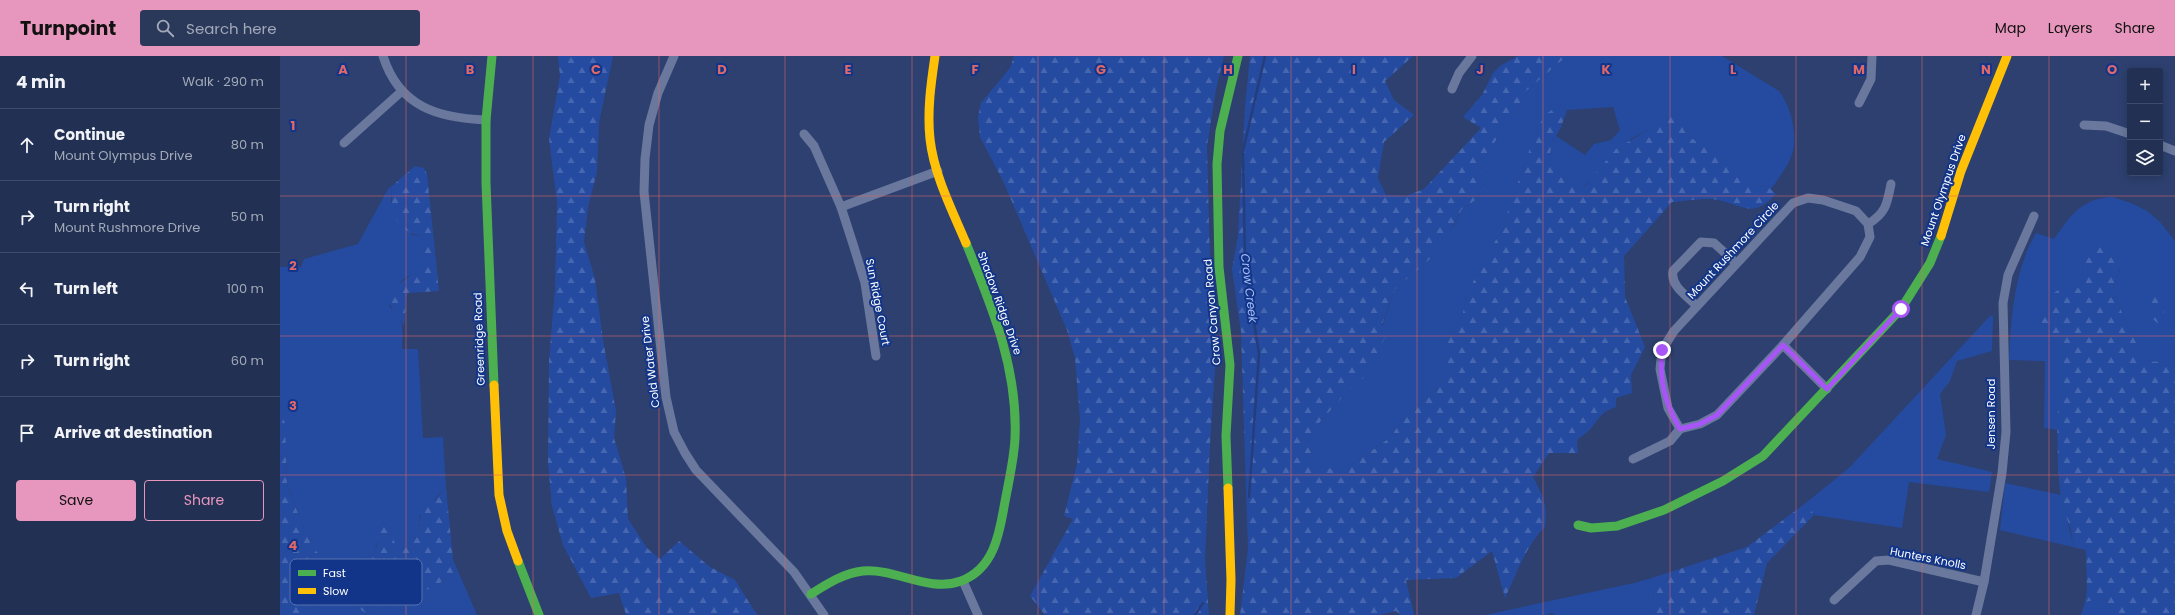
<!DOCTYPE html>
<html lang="en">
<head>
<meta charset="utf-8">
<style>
  :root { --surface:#223053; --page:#2a385a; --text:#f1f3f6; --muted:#a2a9b8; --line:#3f4b6a; --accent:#e797bd }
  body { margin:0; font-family:Poppins,sans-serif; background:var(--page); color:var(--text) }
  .controls { position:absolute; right:12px; top:12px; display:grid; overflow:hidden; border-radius:4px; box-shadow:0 2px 10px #0003 }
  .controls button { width:36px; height:36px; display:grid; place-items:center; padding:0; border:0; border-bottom:1px solid var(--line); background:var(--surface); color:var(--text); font:20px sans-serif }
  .stop { position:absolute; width:12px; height:12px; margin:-9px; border:3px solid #a855f7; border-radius:50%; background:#fff }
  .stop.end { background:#a855f7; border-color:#fff; box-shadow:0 1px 4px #0008 }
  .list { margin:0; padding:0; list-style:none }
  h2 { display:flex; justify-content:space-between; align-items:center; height:52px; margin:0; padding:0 16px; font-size:17px }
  h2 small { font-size:13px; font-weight:400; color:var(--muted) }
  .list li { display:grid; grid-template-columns:26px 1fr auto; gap:12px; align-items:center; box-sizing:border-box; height:72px; padding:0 16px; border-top:1px solid var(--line) }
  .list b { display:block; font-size:15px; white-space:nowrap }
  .list p { margin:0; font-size:13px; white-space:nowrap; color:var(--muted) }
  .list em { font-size:13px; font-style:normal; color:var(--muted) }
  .actions { display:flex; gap:8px; padding:12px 16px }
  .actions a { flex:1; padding:9px 0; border:1px solid var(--accent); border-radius:4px; text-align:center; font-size:14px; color:var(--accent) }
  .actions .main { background:var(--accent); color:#111 }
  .icon { flex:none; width:22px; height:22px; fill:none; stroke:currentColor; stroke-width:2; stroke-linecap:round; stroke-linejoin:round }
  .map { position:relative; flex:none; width:1895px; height:559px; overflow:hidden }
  header { display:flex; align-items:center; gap:24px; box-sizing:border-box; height:56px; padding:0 20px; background:var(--accent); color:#111 }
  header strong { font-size:19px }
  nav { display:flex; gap:22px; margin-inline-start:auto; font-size:14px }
  .search { width:280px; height:36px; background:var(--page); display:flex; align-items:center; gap:10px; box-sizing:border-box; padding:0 14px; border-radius:4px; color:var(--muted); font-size:15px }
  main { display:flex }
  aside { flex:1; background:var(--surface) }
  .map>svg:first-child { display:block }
  .green { fill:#254ba1 }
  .forest { fill:url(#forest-firs) }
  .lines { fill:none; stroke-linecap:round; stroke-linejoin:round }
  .stream { stroke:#253d7c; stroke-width:2.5 }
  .street { stroke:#69789c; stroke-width:9 }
  .fast { stroke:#4caf50; stroke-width:9 }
  .slow { stroke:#ffc107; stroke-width:9 }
  .route { stroke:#a855f7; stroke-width:5 }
  .grid { fill:none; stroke:#e26868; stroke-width:1; stroke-opacity:0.55 }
  .labels { text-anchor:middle; stroke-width:4; stroke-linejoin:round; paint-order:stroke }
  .street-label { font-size:11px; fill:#fff; stroke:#12358a }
  .water-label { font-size:12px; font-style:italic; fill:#a5bef8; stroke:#12358a }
  .key { fill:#12358a; stroke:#5972ad; stroke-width:1 }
  .key-label { font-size:11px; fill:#fff }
  .grid-label { font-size:13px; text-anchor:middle; font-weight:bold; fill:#e26868; stroke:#12358a; stroke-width:4; stroke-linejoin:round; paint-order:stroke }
</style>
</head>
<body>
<header>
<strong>Turnpoint</strong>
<div class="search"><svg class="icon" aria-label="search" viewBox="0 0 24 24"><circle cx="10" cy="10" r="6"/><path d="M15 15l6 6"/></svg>Search here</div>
<nav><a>Map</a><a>Layers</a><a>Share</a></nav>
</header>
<main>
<aside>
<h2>4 min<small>Walk · 290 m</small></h2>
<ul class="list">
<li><svg class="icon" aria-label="ahead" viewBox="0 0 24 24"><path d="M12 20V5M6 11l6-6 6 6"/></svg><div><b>Continue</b><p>Mount Olympus Drive</p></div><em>80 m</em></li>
<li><svg class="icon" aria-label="right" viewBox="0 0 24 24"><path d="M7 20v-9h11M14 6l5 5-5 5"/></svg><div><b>Turn right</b><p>Mount Rushmore Drive</p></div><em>50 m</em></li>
<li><svg class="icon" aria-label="left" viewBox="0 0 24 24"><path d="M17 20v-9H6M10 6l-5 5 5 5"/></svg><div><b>Turn left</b></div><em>100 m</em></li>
<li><svg class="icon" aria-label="right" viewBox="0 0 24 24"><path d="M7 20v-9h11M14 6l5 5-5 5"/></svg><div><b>Turn right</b></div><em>60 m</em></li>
<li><svg class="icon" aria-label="arrive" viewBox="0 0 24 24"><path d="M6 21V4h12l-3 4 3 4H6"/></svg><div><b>Arrive at destination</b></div></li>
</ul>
<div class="actions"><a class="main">Save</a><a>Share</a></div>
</aside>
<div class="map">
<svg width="1895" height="559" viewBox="0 0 1895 559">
  <defs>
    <pattern id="forest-firs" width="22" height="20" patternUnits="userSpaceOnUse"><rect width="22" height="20" fill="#254ba1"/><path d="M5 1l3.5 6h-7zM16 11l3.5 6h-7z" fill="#4666af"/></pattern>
  </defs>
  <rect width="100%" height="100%" fill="#2d406f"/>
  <!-- green -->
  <g class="green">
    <path d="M1287 0H1442L1499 35C1511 50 1517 77 1513 95 1509 109 1499 122 1491 133L1487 130 1470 128 1455 115 1411 82 1400 60H1381L1366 75 1352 82 1304 130 1286 123 1270 102 1271 89 1276 80 1305 99 1314 88 1331 84 1340 74 1333 51 1287 54 1280 49 1255 78 1228 154 1224 172 1203 203 1186 242 1182 261 1174 271 1163 292V321L1155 334 1121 365 1111 381 1077 405 1059 414 1038 410 1026 387 1039 367 1068 335 1087 319 1114 234 1150 203 1174 169 1182 153 1197 143 1204 131 1201 117 1202 104 1239 52 1245 36Z"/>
    <path d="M112 130 111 145 132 179 142 180 145 196V214C122 220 115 228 109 250 125 265 123 272 122 293H138L143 382 163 381 166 431 140 459 138 477 128 492 117 491 103 467 94 498 77 504 47 505 36 495 24 473 7 428 6 393 0 354V211H21L24 203 78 188 108 133Z"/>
    <path d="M1832 141 1851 147 1867 155 1880 166 1895 185V309L1888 305 1865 306 1840 252 1833 231 1840 214 1802 203 1803 232 1772 239 1760 265C1766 271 1774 276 1779 282 1792 300 1776 351 1778 374L1764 372 1765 305 1729 304C1731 261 1734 215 1756 177L1774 183C1791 159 1801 143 1832 141Z"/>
    <polygon points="1710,260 1713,260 1712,295 1677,305 1670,325 1660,338 1666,379 1657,403 1712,416 1709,436 1629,426 1622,472 1534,459 1527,446 1570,411"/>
    <path d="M1725 427 1781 439C1784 457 1791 473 1793 491L1720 474Z"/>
    <path d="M177 513 197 559H33L39 546 56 538 87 558 96 548 108 551C117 542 127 536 135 527L155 531Z"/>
    <polygon points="1372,522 1374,546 1369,559 1275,559 1272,557 1265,559 1205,559 1354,527"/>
    <polygon points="1824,542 1835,559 1801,559 1805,546"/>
  </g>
  <!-- forest -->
  <g class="forest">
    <polygon points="278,0 333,0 319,66 317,116 308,151 304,186 315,223 323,284 336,355 334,382 346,422 348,463 367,492 380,503 399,485 430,511 455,524 477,559 346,559 339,537 311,542 283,489 272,450 268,407 269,304 275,232 277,146 269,83 280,20"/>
    <polygon points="734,0 944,0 936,33 927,90 930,207 934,245 936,297 930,387 925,504 929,559 765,559 750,540 793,463 784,460 797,408 800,364 795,302 787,274 724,127 700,81 698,61 701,47 730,12"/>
    <path d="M970 0H1133L1105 25 1114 44 1134 59 1104 86 1098 122 1106 139 1126 140 1144 133 1201 72 1183 61 1202 39 1213 17 1220 10 1238 0H1287L1245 36 1239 52 1202 104 1201 117 1204 131 1197 143 1182 153 1165 184 1150 203 1114 234 1102 269 1106 279 1087 319 1068 335 1039 367 1026 387 1038 410 1059 414 1077 405 1111 381 1121 365 1155 334 1163 321V292L1174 271 1182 261 1186 242 1203 203 1224 172 1228 154 1255 78 1264 59 1280 49 1287 54 1281 71 1271 89 1270 102 1286 123 1305 130 1336 93 1366 75 1381 60 1391 56 1400 60 1411 82 1441 100 1470 128 1487 130 1496 138C1472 163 1466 150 1438 144 1427 141 1405 145 1392 146L1344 200 1345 241 1365 291 1351 319 1352 337 1336 342V351C1321 356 1321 360 1312 371 1308 376 1302 380 1297 384L1298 397H1269L1253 421C1263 441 1268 447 1265 471 1246 489 1236 519 1225 542L1212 495 1176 522 1126 524 1134 559H1120L1116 555 1099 559H960L968 493 961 276 952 213 958 180 965 51Z"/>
    <path d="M135 110 144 112 147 118 159 235 127 237 124 270C117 258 109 250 105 238L134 217 145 214V196L142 180C113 175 111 154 112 130Z"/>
    <path d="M1822 191H1834C1844 208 1840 213 1833 231L1840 252 1865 306 1888 305 1895 309V559H1835L1824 542 1805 546 1807 536 1806 494 1793 491 1791 473 1784 456 1780 435 1778 412 1777 361 1781 339 1783 293 1778 282 1760 265 1772 239 1779 233 1803 232 1802 203 1808 194Z"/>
    <path d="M1872 235H1880L1886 244 1881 269C1870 263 1867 256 1866 243Z"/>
    <polygon points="0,354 5,367 7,429 24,473 36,495 47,505 77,504 94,498 98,487 90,473 103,467 117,490 128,492 138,477 143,446 155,444 166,431 173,504 177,513 155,531 146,534 135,527 108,551 96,548 87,558 56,538 39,546 33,559 0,559"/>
    <polygon points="1527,446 1534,459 1487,507 1474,559 1369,559 1374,545 1372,522 1467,491"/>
  </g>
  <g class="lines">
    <!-- stream -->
    <g class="stream">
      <polyline points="969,441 979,298 965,209 963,95 985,0"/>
      <polyline points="915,559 923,547"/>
    </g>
    <!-- street -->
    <g class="street">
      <path d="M103 0C119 51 158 62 206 64"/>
      <polyline points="394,0 378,37 369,69 365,103 364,136 386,341 394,376 405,397 416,414 514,516 544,559"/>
      <polyline points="1172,33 1179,17 1192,0"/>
      <polyline points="1579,47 1591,23 1592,0"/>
      <polyline points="1804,69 1826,70 1850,78"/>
      <polyline points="524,78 534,90 561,151 573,188 585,227 596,300"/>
      <polyline points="64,87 122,35"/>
      <polyline points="1880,89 1895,95"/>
      <polygon points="1528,142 1543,144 1576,155 1588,168 1590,181 1580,201 1503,289 1437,359 1420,368 1400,373 1388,352 1380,313 1382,294 1394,275 1513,147"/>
      <polyline points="561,151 658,115"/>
      <path d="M1588 168C1606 157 1607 148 1611 128"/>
      <path d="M1417 250C1407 240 1390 230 1393 215L1421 186 1434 187 1456 207"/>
      <polyline points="1503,289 1547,333"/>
      <polyline points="1353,403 1390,385 1400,373"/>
      <polyline points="683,525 698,559"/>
      <polyline points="1554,544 1596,505 1609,504 1704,526"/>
      <polyline points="1696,559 1704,526 1722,417 1726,376 1723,247 1728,219 1754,160"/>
    </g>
    <!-- fast -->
    <g class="fast">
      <polyline points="212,0 206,64 206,127 214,329"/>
      <polyline points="948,432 946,380 950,309 939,211 937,108 940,75 958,0"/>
      <polyline points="1298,469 1311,472 1337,470 1384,454 1443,425 1483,400 1621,253 1650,207 1661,180"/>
      <polyline points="238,505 259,559"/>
      <path d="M531 538C547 528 564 517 583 515 616 512 648 537 681 525 713 513 719 480 724 451 728 428 734 405 735 382 738 312 712 251 686 187"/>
    </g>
    <!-- slow -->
    <g class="slow">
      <path d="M655 0C651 27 647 55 650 83 654 119 672 154 686 187"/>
      <polyline points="1661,180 1681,115 1727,0"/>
      <polyline points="214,329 219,439 227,475 238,505"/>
      <polyline points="948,432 951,524 950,559"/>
    </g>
  </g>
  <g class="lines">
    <!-- route -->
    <path class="route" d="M1382 294C1379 325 1385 347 1400 373L1420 368 1437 359 1503 289 1547 333 1621 253"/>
  </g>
  <!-- grid -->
  <path class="grid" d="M126 0V559M253 0V559M379 0V559M505 0V559M632 0V559M758 0V559M884 0V559M1011 0V559M1137 0V559M1263 0V559M1390 0V559M1516 0V559M1642 0V559M1769 0V559M0 140H1895M0 280H1895M0 419H1895"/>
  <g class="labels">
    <!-- street labels -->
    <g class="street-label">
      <text transform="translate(1663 134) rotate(-71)" y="4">Mount Olympus Drive</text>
      <text transform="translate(1453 194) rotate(-47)" y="4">Mount Rushmore Circle</text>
      <text transform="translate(598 246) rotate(79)" y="4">Sun Ridge Court</text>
      <text transform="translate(720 247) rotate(70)" y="4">Shadow Ridge Drive</text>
      <text transform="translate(932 256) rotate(-95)" y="4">Crow Canyon Road</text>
      <text transform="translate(199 283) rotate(-92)" y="4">Greenridge Road</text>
      <text transform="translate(370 306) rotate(-97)" y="4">Cold Water Drive</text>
      <text transform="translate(1711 358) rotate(-90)" y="4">Jensen Road</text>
      <text transform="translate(1648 502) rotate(11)" y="4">Hunters Knolls</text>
    </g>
    <!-- water labels -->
    <g class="water-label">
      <text transform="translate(969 232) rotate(83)" y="4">Crow Creek</text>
    </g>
  </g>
  <!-- legend -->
  <rect x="10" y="503" width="132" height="46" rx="6" class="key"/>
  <rect x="18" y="514" width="18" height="6" fill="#4caf50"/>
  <rect x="18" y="532" width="18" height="6" fill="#ffc107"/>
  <g class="key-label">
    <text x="43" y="521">Fast</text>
    <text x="43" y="539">Slow</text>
  </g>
  <g class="grid-label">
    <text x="63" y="18">A</text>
    <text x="190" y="18">B</text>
    <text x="316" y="18">C</text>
    <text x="442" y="18">D</text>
    <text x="568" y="18">E</text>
    <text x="695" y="18">F</text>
    <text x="821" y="18">G</text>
    <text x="948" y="18">H</text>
    <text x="1074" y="18">I</text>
    <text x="1200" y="18">J</text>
    <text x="1326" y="18">K</text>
    <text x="1453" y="18">L</text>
    <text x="1579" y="18">M</text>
    <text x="1706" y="18">N</text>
    <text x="1832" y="18">O</text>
    <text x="13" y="74">1</text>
    <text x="13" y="214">2</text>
    <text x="13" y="354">3</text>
    <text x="13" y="494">4</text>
  </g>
</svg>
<div class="controls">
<button>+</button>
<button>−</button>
<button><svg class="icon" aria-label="layers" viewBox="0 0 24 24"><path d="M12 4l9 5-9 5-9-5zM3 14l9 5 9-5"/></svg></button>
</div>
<div class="stop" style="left:1621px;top:253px"></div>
<div class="stop end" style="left:1382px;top:294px"></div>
</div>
</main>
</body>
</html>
